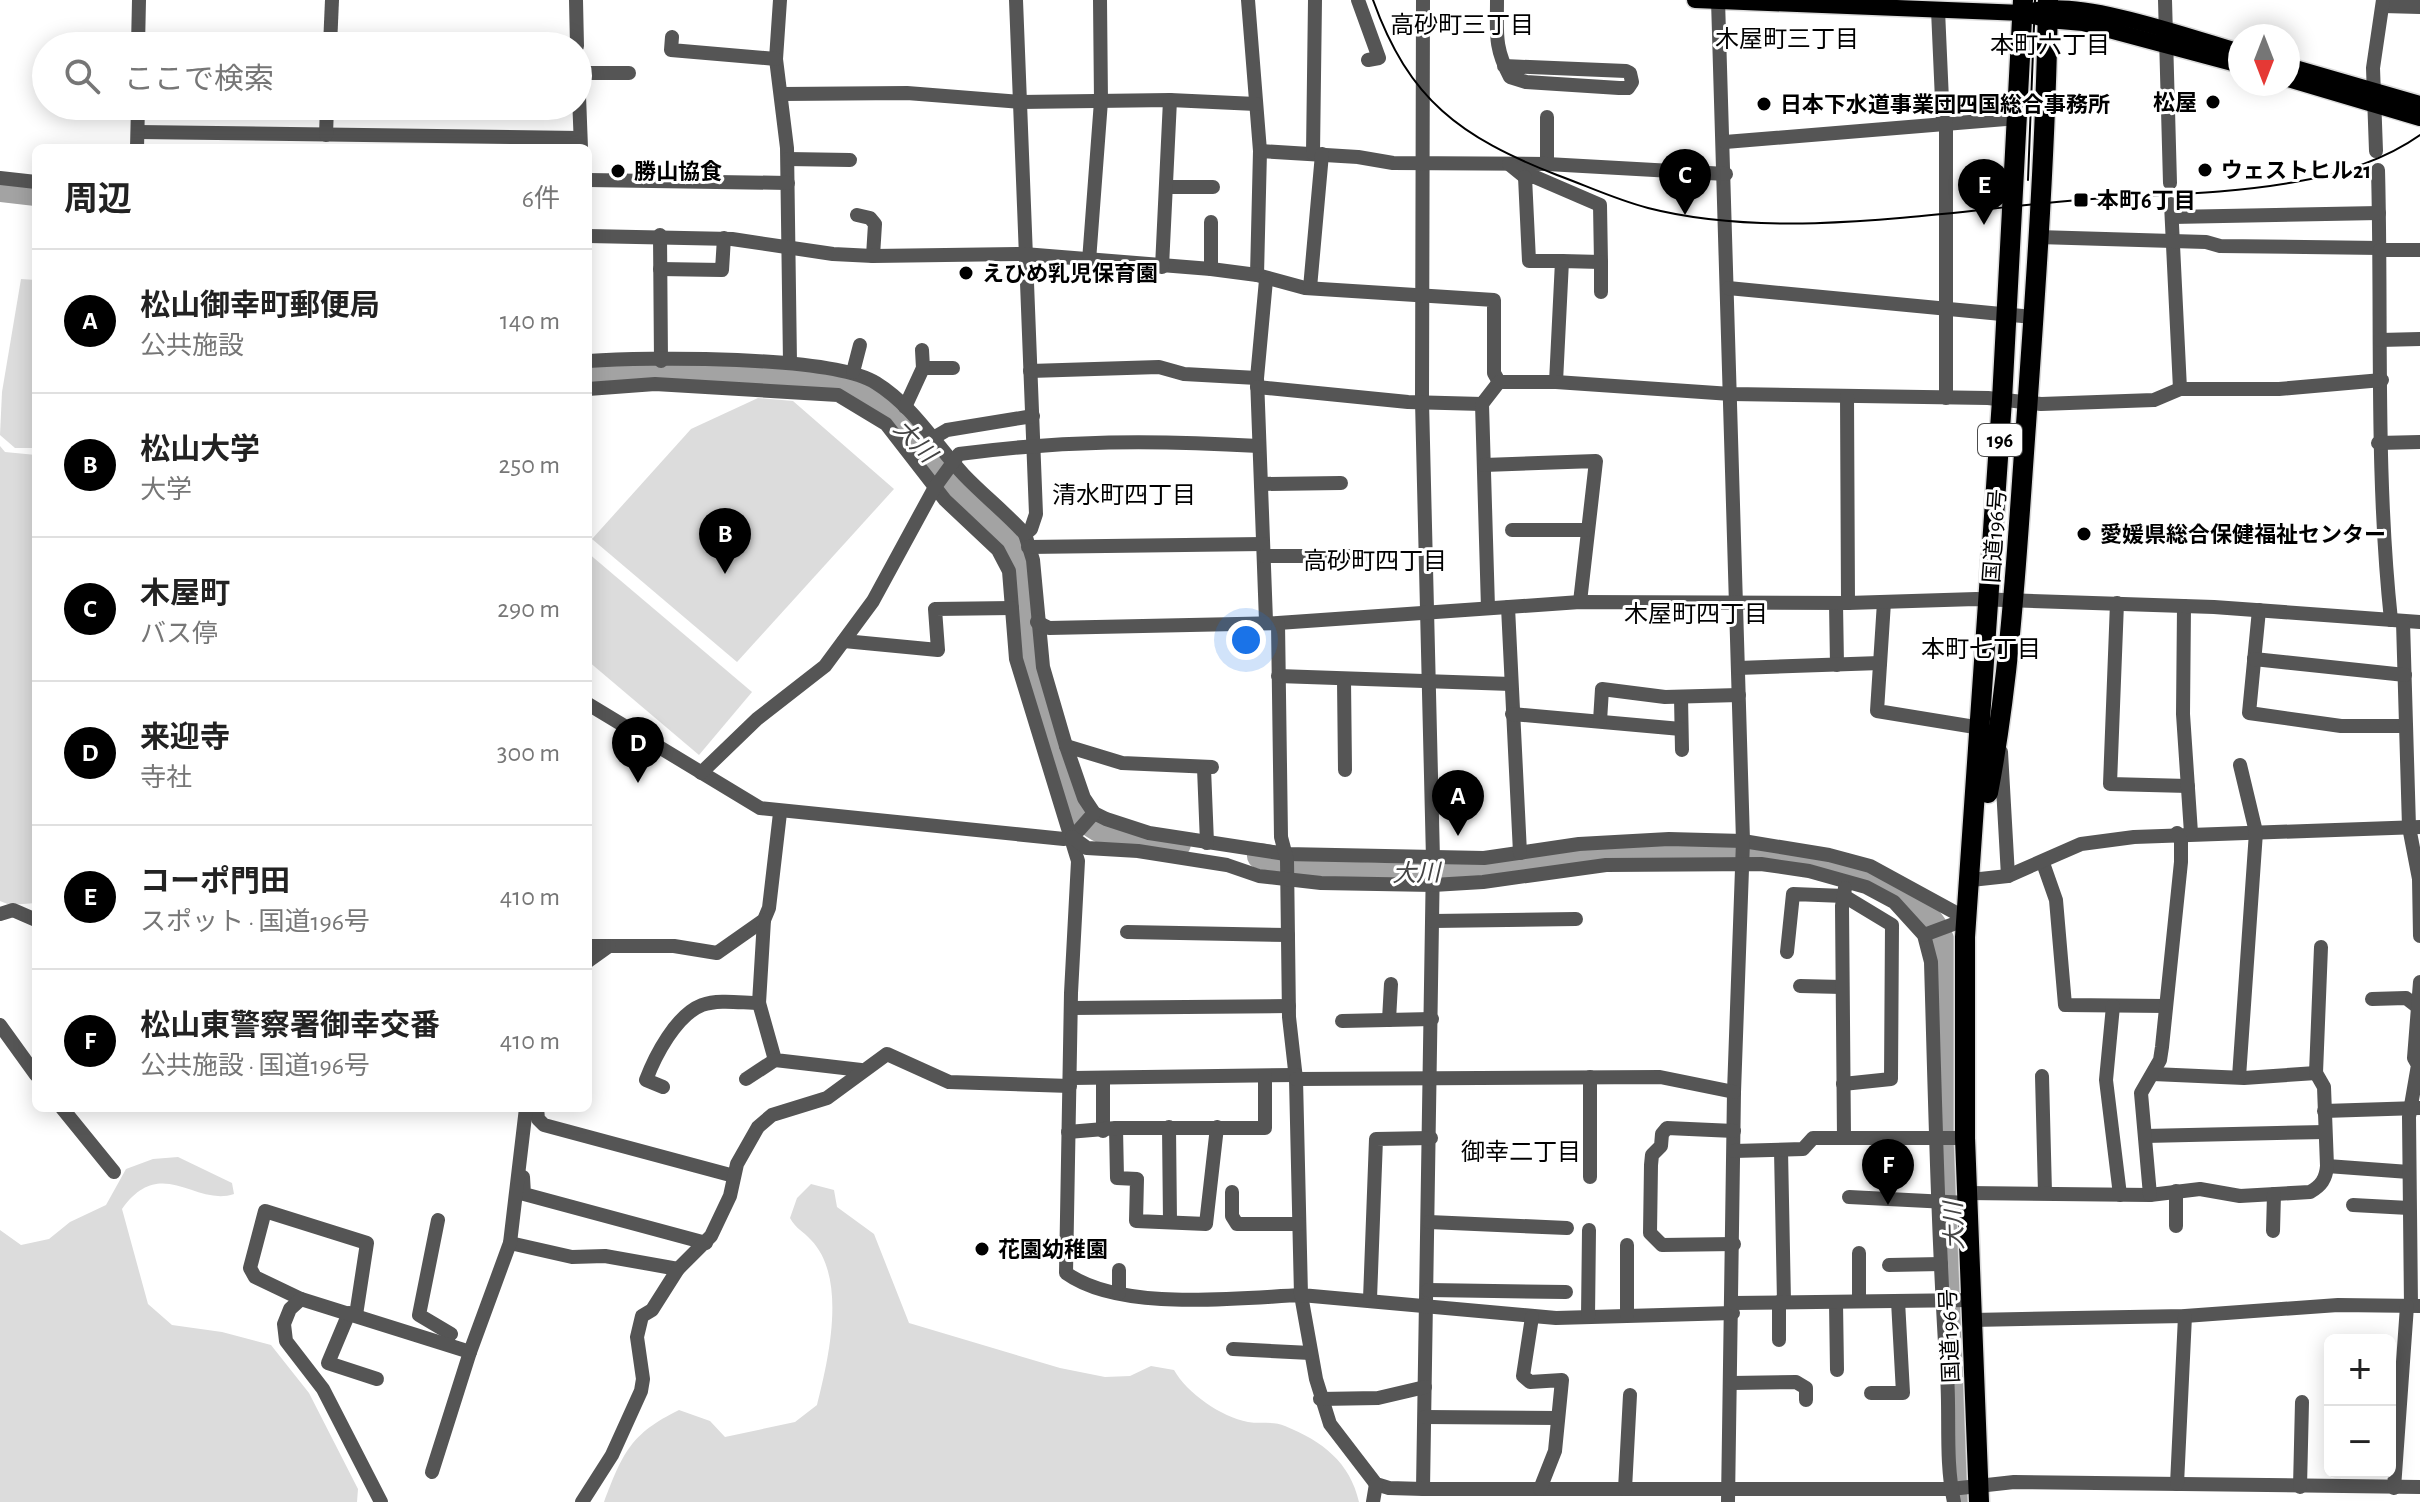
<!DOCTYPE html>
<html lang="ja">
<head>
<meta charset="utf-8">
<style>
  :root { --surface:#fff; --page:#f6f6f6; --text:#222; --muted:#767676; --line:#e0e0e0; --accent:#000 }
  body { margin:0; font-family:"Alegreya Sans","Noto Sans JP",sans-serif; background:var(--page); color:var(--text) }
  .controls { position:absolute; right:24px; bottom:24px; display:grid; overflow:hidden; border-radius:12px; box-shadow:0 4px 20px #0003 }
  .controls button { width:72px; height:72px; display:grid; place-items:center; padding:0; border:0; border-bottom:2px solid var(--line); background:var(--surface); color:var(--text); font:40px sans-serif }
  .compass { position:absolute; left:2228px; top:24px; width:72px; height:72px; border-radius:50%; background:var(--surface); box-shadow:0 4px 20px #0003; rotate:180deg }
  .you { position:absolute; left:1246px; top:640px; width:28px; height:28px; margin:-20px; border:6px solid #fff; border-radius:50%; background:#1a73e8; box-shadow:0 0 0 12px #1a73e833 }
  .badge { display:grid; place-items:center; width:52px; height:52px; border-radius:50%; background:var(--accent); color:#fff; font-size:26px; font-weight:700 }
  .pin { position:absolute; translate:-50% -66px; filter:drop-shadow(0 2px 4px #0008) }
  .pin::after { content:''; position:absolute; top:42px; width:28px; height:24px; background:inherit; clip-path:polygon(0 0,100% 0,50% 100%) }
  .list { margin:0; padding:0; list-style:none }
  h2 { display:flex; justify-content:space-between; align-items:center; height:104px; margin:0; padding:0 32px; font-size:34px }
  h2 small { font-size:26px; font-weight:400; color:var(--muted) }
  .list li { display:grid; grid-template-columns:52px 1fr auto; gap:24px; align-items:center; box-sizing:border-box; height:144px; padding:0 32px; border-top:2px solid var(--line) }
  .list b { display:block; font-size:30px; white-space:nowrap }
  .list p { margin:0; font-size:26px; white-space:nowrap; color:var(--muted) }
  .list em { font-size:26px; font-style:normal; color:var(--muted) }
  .icon { flex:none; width:44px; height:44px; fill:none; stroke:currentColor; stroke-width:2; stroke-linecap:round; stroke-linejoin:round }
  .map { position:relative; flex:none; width:2420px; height:1502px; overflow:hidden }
  .search { position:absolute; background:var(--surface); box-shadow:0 4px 20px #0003; left:32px; top:32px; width:560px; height:88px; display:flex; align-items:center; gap:20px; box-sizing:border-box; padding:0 28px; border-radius:44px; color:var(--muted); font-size:30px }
  .panel { position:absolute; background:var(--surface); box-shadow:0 4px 20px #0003; left:32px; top:144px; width:560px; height:968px; border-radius:12px }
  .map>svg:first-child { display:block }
  .green { fill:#dcdcdc }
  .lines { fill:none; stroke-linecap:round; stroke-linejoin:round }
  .river { stroke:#a3a3a3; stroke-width:26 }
  .major-casing { stroke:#dbdbdb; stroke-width:19 }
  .highway-casing { stroke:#dbdbdb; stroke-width:23 }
  .minor { stroke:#555; stroke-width:14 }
  .major { stroke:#000; stroke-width:16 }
  .highway { stroke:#000; stroke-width:20 }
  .tram { stroke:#000; stroke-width:2 }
  .poi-dot { fill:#000; stroke:#fff; stroke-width:3 }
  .labels { text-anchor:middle; stroke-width:6; stroke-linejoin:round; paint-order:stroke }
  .shield { fill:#fff; stroke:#4c4c4c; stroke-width:2 }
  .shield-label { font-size:20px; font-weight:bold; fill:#000 }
  .poi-label { font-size:22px; font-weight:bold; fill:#000; stroke:#fff; text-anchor:start }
  .street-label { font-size:22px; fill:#000; stroke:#fff }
  .neighbourhood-label { font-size:24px; fill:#000; stroke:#fff }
  .water-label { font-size:24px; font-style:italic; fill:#444; stroke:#fff }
</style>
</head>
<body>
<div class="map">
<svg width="2420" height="1502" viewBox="0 0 2420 1502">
  <rect width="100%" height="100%" fill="#fff"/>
  <!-- green -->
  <g class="green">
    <polygon points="21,279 36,280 36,448 15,448 0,435 2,392"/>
    <polygon points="758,398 793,401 894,489 737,662 592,539 691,429"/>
    <polygon points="0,446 5,452 36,455 36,903 10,905 0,901"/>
    <polygon points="588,553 752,692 699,755 588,661"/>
    <path d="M178 1157 232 1183 234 1194C195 1207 161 1154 122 1209L148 1304 172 1325 222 1332 271 1345 309 1393 358 1489 357 1502H0V1230L21 1245 49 1239 70 1222 106 1205 126 1169 153 1159Z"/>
    <path d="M811 1184 834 1190 837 1207 874 1234 909 1323 1060 1368 1105 1377 1130 1376 1151 1366 1174 1370C1187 1393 1221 1417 1248 1422 1260 1424 1274 1421 1285 1426 1322 1441 1350 1462 1359 1502H604C623 1453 630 1434 679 1410L710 1421 725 1437 795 1422 817 1405C828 1361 848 1278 811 1240 803 1231 796 1229 790 1218L797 1198Z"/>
  </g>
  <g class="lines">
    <!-- river -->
    <g class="river">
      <polyline points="0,189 36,193"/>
      <path d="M588 375H723L836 382 880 405 927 451 977 511 1008 539 1022 563 1032 659 1079 812C1101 842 1143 839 1178 844"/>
      <path d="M1260 856C1289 861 1318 869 1348 874 1370 877 1396 875 1418 874 1483 872 1545 858 1609 854 1690 849 1905 849 1941 939 1954 971 1945 1043 1947 1080 1952 1220 1960 1361 1963 1502"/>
    </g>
    <defs>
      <g id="major">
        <polyline points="1695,0 2023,13 2048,20 2083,23 2240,65"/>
        <path d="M2036 10C2086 0 2189 37 2240 52"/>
        <polyline points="2288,66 2420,104"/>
        <polyline points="2288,79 2420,118"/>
      </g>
      <g id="highway">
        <path d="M1988 793C2011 672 2017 548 2026 425 2036 284 2046 142 2048 0"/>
        <polyline points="1979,1502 1965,1138 1965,937 2002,400 2023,0"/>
      </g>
    </defs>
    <!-- major casing -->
    <use href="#major" class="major-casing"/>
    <!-- highway casing -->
    <use href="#highway" class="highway-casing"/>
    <!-- minor -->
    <g class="minor">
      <polyline points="576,0 577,46"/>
      <polyline points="780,0 776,59 787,148 790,363"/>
      <polyline points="1016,0 1036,514 1031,529 1025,534 1033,560 1043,667 1066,746 1084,798 1094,813 1106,819 1149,833 1286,854 1484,858 1579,844 1669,839 1743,841 1829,855 1870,866 1967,919"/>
      <polyline points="1248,0 1260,151 1257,275"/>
      <polyline points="1358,0 1379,58 1368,60"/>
      <polyline points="1423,0 1422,401 1433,859 1423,1489"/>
      <path d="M1497 0C1497 33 1494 47 1510 77L1526 82 1619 88H1628L1632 82 1630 73 1626 71 1504 66"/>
      <polyline points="1718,0 1743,841 1734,1092 1728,1502"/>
      <polyline points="2165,0 2170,183"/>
      <polyline points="2383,6 2420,7"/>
      <polyline points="1938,10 1943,123"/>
      <polyline points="672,37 671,50 776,59"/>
      <polyline points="138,46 139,0"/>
      <polyline points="330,46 332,0"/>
      <polyline points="578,69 581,148"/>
      <polyline points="578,73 629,73"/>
      <polyline points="782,94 907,93 1020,102 1170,100 1256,104"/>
      <polyline points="1547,117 1547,164"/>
      <polyline points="138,132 580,138"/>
      <polyline points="326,135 327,106"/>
      <polyline points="1725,142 2018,118"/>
      <polyline points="137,148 138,106"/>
      <polyline points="1260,151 1358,157 1393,163 1547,164 1726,174"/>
      <polyline points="2376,151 2373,68 2383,0"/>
      <polyline points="1313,153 1315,0"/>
      <polyline points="788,159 850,160"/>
      <polyline points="1509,164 1525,177 1535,177 1600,205 1601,262 1562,261 1556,382"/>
      <path d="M2378 170C2382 321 2375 470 2391 620"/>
      <polyline points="1525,177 1529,261 1562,261"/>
      <polyline points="0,178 36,182"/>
      <polyline points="588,180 788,183"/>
      <polyline points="1167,187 1213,187"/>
      <polyline points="2171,204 2180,389"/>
      <polyline points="857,215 870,218 875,224 873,256"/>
      <polyline points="2172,217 2379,213"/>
      <polyline points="660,235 661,361"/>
      <polyline points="588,236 732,239 833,254 873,256 1024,254 1211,269 1257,275 1305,288 1494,300 1494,373 1499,382"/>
      <polyline points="2038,237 2206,242 2220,246 2380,248"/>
      <polyline points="2380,250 2420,250"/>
      <polyline points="1089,261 1101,101 1100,0"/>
      <polyline points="1162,267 1170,100"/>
      <polyline points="660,269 722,270 724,238"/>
      <polyline points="1211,269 1211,222"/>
      <polyline points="1266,280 1257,378 1266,621"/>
      <polyline points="1310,288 1322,154"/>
      <polyline points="1728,288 2033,317"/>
      <polyline points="1601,292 1601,262"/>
      <polyline points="2380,340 2420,339"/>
      <path d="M588 361C646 357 832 355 876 383 913 406 935 444 964 475 983 495 1006 513 1025 534"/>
      <polyline points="923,368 953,368"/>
      <polyline points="1030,371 1159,367 1184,374 1257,378"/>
      <polyline points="853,372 860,345"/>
      <polyline points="1257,387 1408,402 1482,404 1499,382 1556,382 1731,394 1988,398 2041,404 2154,400 2180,389 2279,389 2382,380"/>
      <path d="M588 389 655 384 838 395 886 424 945 500 998 550 1009 571 1016 659 1078 861 1071 993 1066 1273C1120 1312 1236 1298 1301 1295L1316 1379 1330 1424 1376 1484 1389 1488 1423 1489H1951L2014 1482 2420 1487"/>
      <polyline points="1847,396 1848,603"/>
      <polyline points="1946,398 1946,123"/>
      <polyline points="1482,404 1488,608"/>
      <polyline points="905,407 923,368 922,350"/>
      <polyline points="935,437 947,430 1033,416"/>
      <polyline points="2378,443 2420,442"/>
      <polyline points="1484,465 1596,461 1580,602"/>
      <polyline points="1261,484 1341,483"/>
      <polyline points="1512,530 1586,530"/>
      <polyline points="1028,547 1263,544"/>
      <polyline points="1264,556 1362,556"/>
      <polyline points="1884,602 1877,711 1981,728"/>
      <polyline points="1836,603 1837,665"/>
      <polyline points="2117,603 2110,784 2188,786"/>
      <polyline points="2184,606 2183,714 2191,833"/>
      <polyline points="1508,607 1520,853"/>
      <polyline points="2259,610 2249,713 2341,726 2406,726"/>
      <polyline points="1037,622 1049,628 1278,623 1580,602 1848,603 1976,599 2214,607 2420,622"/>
      <polyline points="2403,622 2409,827 2419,879 2420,936"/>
      <polyline points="1278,623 1281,837 1287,860 1289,1017 1296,1079 1301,1295 1556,1318 1733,1313"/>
      <polyline points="844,641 938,650 935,609 1012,608"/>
      <polyline points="2254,659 2405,675"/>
      <polyline points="1738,668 1880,663"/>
      <polyline points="1278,676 1511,684"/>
      <polyline points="1344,680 1345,770"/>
      <polyline points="1681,697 1682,750"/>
      <polyline points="588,704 760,808 1064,839 1079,830 1094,813"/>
      <polyline points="1512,714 1681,729"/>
      <polyline points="1600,721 1602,689 1665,697 1739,695"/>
      <polyline points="1066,746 1122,763 1212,767"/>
      <polyline points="2001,752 2008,876"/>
      <polyline points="1204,768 1207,843"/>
      <path d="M701 773 757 719 825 666 873 601 935 487 959 454C1063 440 1155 440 1259 446"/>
      <path d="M1072 837 1087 848 1138 851 1227 865 1259 876 1321 883 1433 885 1483 882 1606 865 1761 864 1809 871 1866 887 1894 902 1924 935 1931 962C1935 1100 1938 1238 1947 1375 1950 1417 1945 1461 1954 1502"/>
      <polyline points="2043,863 2056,900 2065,1005 2166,1006"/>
      <polyline points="1971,880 2008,876 2081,844 2134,837 2420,827"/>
      <polyline points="0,914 13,910 36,920"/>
      <polyline points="1433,921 1576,919"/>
      <polyline points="1127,932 1288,935"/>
      <polyline points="1924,935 1967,919"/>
      <polyline points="588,946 674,946 717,953 764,920 769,908 780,813"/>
      <polyline points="1787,952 1793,894 1844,896 1892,925 1891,1079 1843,1084"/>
      <polyline points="588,961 609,946"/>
      <polyline points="1800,986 1842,987"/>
      <polyline points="2372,999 2406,998 2419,1008"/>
      <polyline points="759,1003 775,1060 861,1070"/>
      <polyline points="2113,1006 2106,1080 2120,1195"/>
      <polyline points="1071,1008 1289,1006"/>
      <polyline points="1389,1020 1391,984"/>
      <polyline points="1342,1021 1432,1019"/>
      <polyline points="0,1025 36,1075"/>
      <polyline points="2153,1074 2244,1078 2316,1073"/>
      <polyline points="2042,1076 2045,1193"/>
      <polyline points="1590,1077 1590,1177"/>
      <polyline points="2239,1077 2256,832 2240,765"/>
      <polyline points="1072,1078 1296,1075"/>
      <polyline points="1103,1078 1103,1131"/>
      <polyline points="746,1079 775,1060"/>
      <polyline points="1296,1079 1660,1077 1734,1092"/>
      <path d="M663 1087 646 1080C655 1056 676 1015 702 1005 719 999 742 1003 759 1003L764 920"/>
      <polyline points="62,1108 114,1172"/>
      <polyline points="537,1108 538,1119 544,1125 734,1176"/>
      <polyline points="2324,1111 2419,1108"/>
      <polyline points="1169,1127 1170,1222"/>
      <polyline points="1116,1128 1117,1178 1137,1179 1136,1221 1206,1224 1217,1127"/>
      <polyline points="1068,1132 1116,1128 1265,1128 1265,1076"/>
      <polyline points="2145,1136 2325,1132"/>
      <polyline points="1844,1138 1842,906 1845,888"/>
      <polyline points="1781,1150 1784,1302"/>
      <polyline points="1734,1151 1803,1149 1813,1138 1965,1138"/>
      <polyline points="2327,1166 2409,1172"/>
      <polyline points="523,1177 524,1194 706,1243"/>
      <polyline points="1232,1192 1232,1216 1237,1224 1299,1224"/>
      <path d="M1967 1193 2150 1195 2200 1189 2240 1196 2310 1192C2321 1186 2326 1179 2327 1166L2324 1087 2316 1073 2321 947"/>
      <polyline points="2150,1195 2141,1093 2160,1060 2162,1047 2181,862 2181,841 2177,833"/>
      <polyline points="1849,1197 1967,1203"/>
      <polyline points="2353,1205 2409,1208"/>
      <polyline points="438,1220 419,1315 451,1334"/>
      <polyline points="1429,1222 1567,1228"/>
      <polyline points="2176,1226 2176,1191"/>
      <polyline points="2273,1231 2274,1194"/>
      <polyline points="510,1243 572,1257 605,1256 678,1269"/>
      <polyline points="1734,1244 1662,1245 1650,1233 1651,1165 1652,1155 1661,1146 1662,1134 1667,1128 1734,1131"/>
      <polyline points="1889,1265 1941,1264"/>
      <polyline points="1428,1290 1566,1292"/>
      <polyline points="1119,1293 1119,1270"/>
      <polyline points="301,1299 255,1277 250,1268 265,1211 367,1243 356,1315"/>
      <polyline points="1370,1299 1376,1139 1431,1138"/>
      <polyline points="1859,1301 1859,1253"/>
      <polyline points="1779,1302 1779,1340"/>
      <polyline points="1836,1302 1837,1370"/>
      <polyline points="1733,1303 1971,1300"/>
      <polyline points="2411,1306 2409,1117 2418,1065 2414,1058 2420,982"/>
      <polyline points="349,1313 328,1363 377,1379"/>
      <polyline points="1627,1315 1627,1245"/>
      <polyline points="1532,1317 1523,1376 1530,1382 1562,1380 1555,1451 1540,1489"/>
      <polyline points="1588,1317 1589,1230"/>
      <polyline points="1972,1320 2185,1316 2338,1305 2420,1306"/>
      <polyline points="1233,1349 1311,1353"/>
      <polyline points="1732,1383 1796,1382 1806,1388 1806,1400"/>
      <polyline points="1871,1393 1903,1393 1898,1301"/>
      <polyline points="1320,1399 1378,1398 1425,1387"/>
      <polyline points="1425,1417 1558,1418"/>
      <polyline points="432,1472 470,1352"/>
      <polyline points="2177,1484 2185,1316"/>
      <polyline points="2300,1487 2302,1402"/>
      <polyline points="2394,1488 2407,1306"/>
      <polyline points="1625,1489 1630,1395"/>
      <polyline points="381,1502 323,1389 286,1341 284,1324 290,1309 301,1299 470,1352 510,1243 526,1108"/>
      <polyline points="582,1502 612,1455 641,1391 643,1379 637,1337 642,1316 652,1310 678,1269 711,1236 730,1196 737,1164 758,1127 772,1115 827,1098 887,1054 949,1082 1070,1086"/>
      <polyline points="1373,1502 1376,1484"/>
    </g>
    <!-- major -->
    <use href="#major" class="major"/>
    <!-- highway -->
    <use href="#highway" class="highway"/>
    <!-- tram -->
    <g class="tram">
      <path d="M1373 0C1409 100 1460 137 1557 175 1587 186 1617 200 1648 208 1780 242 1945 211 2080 200 2186 191 2331 198 2420 135"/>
      <polyline points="2028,180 2035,0"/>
    </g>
  </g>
  <!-- markers -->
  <g class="poi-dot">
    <circle cx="2213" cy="102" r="8"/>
    <circle cx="1764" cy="104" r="8"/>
    <circle cx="2205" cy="170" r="8"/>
    <circle cx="618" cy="171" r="8"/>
    <rect x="2073" y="192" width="16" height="16" rx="4"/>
    <circle cx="966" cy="273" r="8"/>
    <circle cx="2084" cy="534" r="8"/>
    <circle cx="982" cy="1249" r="8"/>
  </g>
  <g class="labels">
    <!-- shield labels -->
    <rect class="shield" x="1978" y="424" width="44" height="32" rx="6"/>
    <g class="shield-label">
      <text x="2000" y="447">196</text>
    </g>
    <!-- poi labels -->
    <g class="poi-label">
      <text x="2197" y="110" text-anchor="end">松屋</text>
      <text x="1780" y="112">日本下水道事業団四国総合事務所</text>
      <text x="2221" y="178">ウェストヒル21</text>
      <text x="634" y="179">勝山協食</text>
      <text x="2097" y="208">本町6丁目</text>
      <text x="982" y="281">えひめ乳児保育園</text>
      <text x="2100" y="542">愛媛県総合保健福祉センター</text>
      <text x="998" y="1257">花園幼稚園</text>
    </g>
    <!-- street labels -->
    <g class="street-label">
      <text transform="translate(1994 536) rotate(-86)" y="8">国道196号</text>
      <text transform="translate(1949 1336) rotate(-92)" y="8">国道196号</text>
    </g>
    <!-- neighbourhood labels -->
    <g class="neighbourhood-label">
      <text x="1462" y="33">高砂町三丁目</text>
      <text x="1787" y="47">木屋町三丁目</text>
      <text x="2050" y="53">本町六丁目</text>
      <text x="1124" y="503">清水町四丁目</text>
      <text x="1375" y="569">高砂町四丁目</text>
      <text x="1696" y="622">木屋町四丁目</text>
      <text x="1981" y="657">本町七丁目</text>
      <text x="1521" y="1160">御幸二丁目</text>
    </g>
    <!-- water labels -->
    <g class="water-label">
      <text transform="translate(915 441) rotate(46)" y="8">大川</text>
      <text transform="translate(1416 873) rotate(-1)" y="8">大川</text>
      <text transform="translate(1954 1226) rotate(-92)" y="8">大川</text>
    </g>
  </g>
</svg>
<div class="controls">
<button>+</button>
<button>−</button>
</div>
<svg class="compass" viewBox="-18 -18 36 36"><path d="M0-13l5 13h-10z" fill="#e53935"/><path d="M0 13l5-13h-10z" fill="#767676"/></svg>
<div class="you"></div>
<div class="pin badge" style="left:1458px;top:836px">A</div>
<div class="pin badge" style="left:725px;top:574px">B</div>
<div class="pin badge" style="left:1685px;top:215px">C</div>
<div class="pin badge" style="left:638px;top:783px">D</div>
<div class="pin badge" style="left:1984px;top:225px">E</div>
<div class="pin badge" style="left:1888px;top:1205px">F</div>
<div class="search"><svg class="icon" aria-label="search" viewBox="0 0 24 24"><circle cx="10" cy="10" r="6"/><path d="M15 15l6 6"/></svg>ここで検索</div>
<section class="panel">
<h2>周辺<small>6件</small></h2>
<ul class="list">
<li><span class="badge">A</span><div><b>松山御幸町郵便局</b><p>公共施設</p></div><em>140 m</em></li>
<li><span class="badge">B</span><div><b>松山大学</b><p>大学</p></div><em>250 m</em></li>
<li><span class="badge">C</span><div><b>木屋町</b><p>バス停</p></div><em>290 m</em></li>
<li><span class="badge">D</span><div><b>来迎寺</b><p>寺社</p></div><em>300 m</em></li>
<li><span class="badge">E</span><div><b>コーポ門田</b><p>スポット · 国道196号</p></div><em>410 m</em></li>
<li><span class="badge">F</span><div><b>松山東警察署御幸交番</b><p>公共施設 · 国道196号</p></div><em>410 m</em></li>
</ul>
</section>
</div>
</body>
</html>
